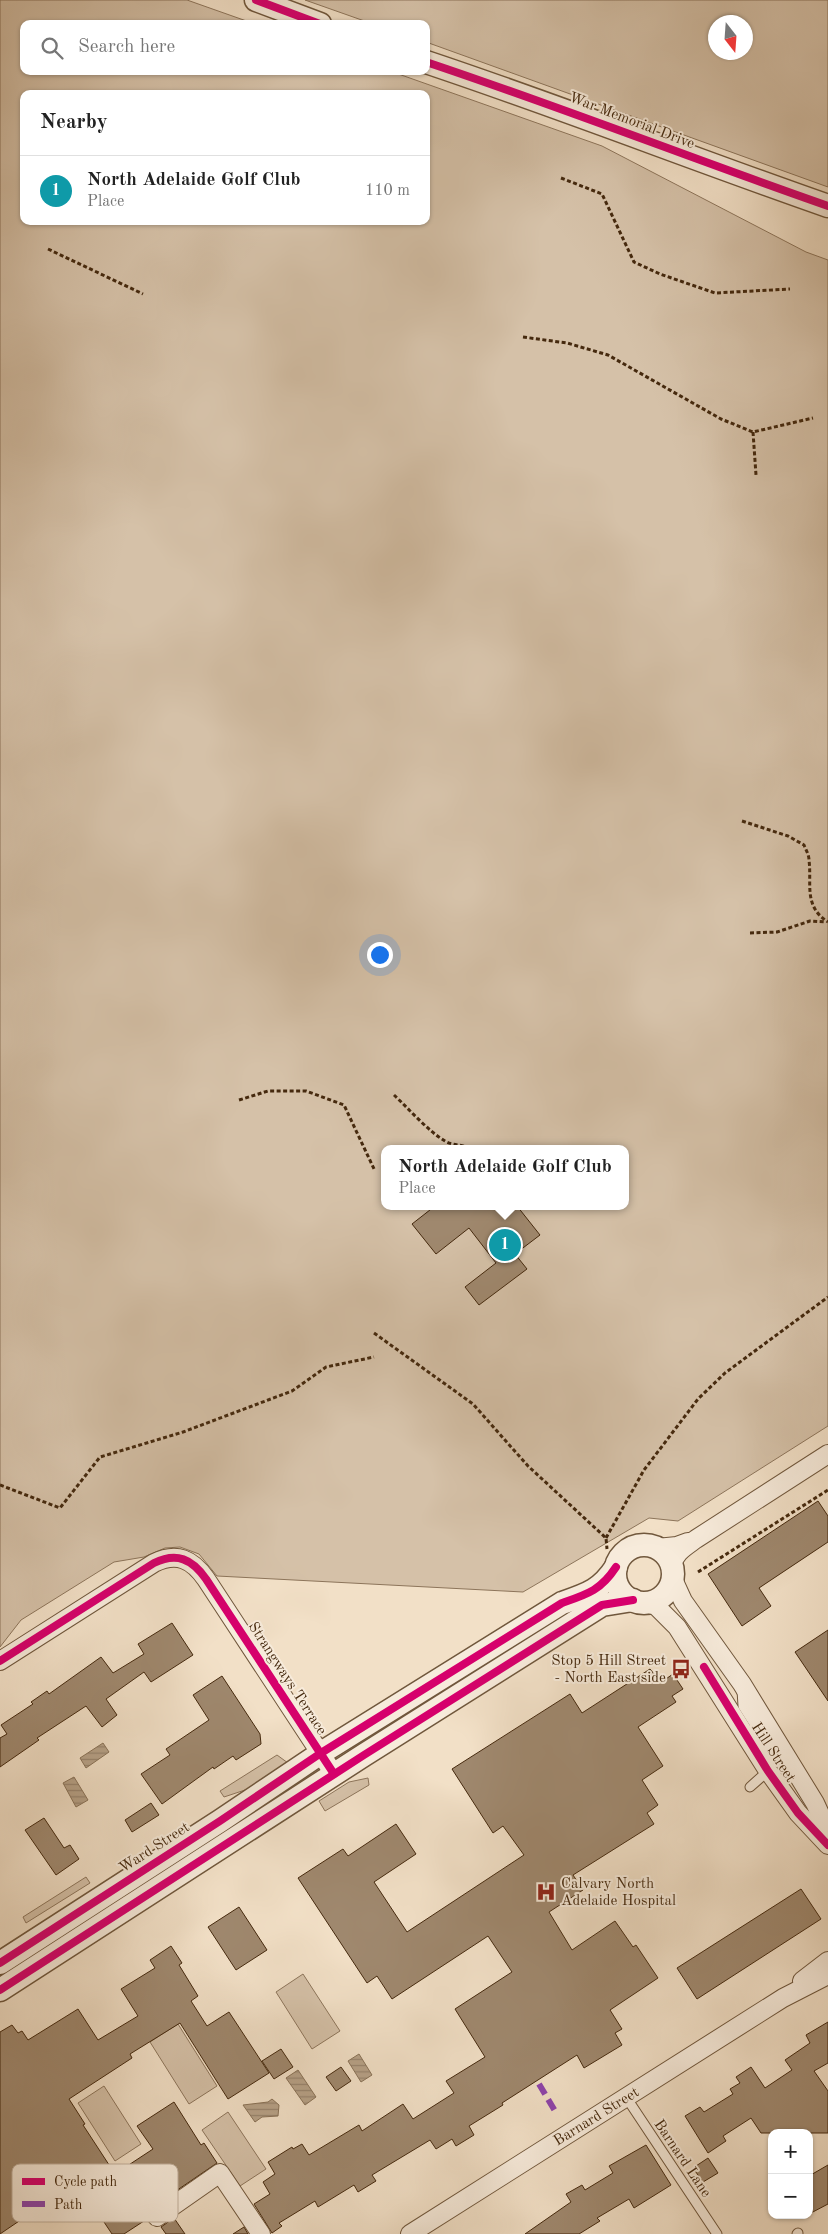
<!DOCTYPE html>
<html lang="en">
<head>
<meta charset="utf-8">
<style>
  :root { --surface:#fff; --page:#f2f2f2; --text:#222; --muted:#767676; --line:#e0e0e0; --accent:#0f766e }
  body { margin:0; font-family:"Old Standard TT",serif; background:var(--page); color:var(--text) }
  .controls { position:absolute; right:15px; bottom:15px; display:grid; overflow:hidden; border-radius:10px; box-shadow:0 1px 4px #0004 }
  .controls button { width:45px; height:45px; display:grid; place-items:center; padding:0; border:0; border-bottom:1px solid var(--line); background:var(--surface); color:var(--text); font:25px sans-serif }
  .compass { position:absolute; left:708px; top:15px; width:45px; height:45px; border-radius:50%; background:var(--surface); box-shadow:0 1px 4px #0004; rotate:163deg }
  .you { position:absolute; left:379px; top:954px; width:18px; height:18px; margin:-12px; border:4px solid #fff; border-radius:50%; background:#1a73e8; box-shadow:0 0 0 8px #1a73e833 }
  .badge { display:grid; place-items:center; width:32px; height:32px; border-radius:50%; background:var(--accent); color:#fff; font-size:16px; font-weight:700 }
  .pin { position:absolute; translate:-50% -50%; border:2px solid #fff; box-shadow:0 1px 5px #0006 }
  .popup { position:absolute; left:381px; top:1145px; width:248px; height:65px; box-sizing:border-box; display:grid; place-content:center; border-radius:10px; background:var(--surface); filter:drop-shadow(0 1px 4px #0005); font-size:16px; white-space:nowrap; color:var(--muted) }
  .popup b { font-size:19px; color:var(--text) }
  .popup::after { content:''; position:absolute; left:50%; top:100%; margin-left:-10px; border:10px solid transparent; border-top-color:var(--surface) }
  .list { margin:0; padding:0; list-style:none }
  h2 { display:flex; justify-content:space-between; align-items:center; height:65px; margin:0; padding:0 20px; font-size:21px }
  h2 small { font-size:16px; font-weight:400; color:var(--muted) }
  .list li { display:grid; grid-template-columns:32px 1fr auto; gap:15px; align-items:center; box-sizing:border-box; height:70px; padding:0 20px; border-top:1px solid var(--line) }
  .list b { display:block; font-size:19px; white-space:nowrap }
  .list p { margin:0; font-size:16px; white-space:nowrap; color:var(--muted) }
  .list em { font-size:16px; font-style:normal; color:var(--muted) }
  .icon { flex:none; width:28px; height:28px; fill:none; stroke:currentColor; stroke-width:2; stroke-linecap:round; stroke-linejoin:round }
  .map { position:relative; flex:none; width:828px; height:2234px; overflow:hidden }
  .search { position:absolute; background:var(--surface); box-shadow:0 1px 4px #0004; left:20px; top:20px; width:410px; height:55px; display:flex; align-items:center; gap:12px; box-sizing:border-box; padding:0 18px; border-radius:10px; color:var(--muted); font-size:19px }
  .panel { position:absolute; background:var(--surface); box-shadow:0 1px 4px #0004; left:20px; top:90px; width:410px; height:135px; border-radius:10px }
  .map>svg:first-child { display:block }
  .green { fill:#d5c1a8; stroke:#8d755b; fill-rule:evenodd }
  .water { fill:url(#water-rules); stroke:#897257 }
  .building { fill:#9f886e; stroke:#45290e }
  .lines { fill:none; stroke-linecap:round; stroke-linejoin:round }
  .service-casing { stroke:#70573c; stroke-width:11 }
  .minor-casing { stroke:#70573c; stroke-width:20 }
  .tertiary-casing { stroke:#70573c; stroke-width:25 }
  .path { stroke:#45290e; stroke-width:3; stroke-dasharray:4 2.5; stroke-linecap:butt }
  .service { stroke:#f7ebdb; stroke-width:9 }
  .minor { stroke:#f7ebdb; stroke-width:18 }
  .tertiary { stroke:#f7ebdb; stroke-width:22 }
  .quiet { stroke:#8e44ad; stroke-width:6; stroke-dasharray:12 6; stroke-linecap:butt }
  .cycleway-casing { stroke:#f7ebdb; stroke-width:11 }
  .cycleway { stroke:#d6006c; stroke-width:8 }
  .labels { text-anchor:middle; stroke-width:4; stroke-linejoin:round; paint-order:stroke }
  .street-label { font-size:15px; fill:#45290e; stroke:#f7ebdb }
  .poi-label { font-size:15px; fill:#45290e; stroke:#f7ebdb; text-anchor:end }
  .key { fill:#f7ebdb; stroke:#c2b19e; stroke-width:1 }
  .key-label { font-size:14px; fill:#45290e }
</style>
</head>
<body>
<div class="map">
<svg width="828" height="2234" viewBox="0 0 828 2234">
  <defs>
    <pattern id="water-rules" width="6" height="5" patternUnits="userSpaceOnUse" patternTransform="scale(1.25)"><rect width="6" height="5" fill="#b7a288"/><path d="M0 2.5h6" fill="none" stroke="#97846e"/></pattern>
  </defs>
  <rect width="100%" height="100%" fill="#f2e0c7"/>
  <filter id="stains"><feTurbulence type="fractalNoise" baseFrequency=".004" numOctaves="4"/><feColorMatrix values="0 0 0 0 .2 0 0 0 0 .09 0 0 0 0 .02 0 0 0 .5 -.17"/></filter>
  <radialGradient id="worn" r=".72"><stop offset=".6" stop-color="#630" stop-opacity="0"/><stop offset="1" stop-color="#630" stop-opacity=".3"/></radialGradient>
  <!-- green -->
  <g class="green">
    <path d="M0 0H187L255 24H24V71H390L602 146 806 252 828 260V1426L678 1521 649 1518 523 1592 217 1576 199 1554 180 1547 165 1548 144 1557 114 1562 21 1620 0 1647ZM24 94H426V221H24ZM385 1149H625V1206H385Z"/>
    <path d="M305 0H828V187L426 42V24H373ZM716 22H746V52H716Z"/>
    <polygon points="277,1755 288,1763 248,1789 224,1797 220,1791"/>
    <polygon points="368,1778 369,1785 325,1811 319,1801 349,1782"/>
    <polygon points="86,1877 90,1883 26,1923 23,1917"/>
    <polygon points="303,1974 340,2031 312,2049 276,1992"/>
    <polygon points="178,2024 217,2086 189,2104 150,2042"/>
    <polygon points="104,2086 141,2144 115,2161 78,2103"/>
    <polygon points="228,2112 266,2169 240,2186 202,2130"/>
  </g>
  <!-- water -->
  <g class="water">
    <polygon points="103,1743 109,1752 86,1768 80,1758"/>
    <polygon points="74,1777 88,1800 76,1807 63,1783"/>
    <polygon points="359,2054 372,2075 361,2082 348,2061"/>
    <polygon points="298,2070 316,2097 305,2105 286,2078"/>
    <polygon points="272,2099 279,2105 278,2116 262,2117 255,2122 243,2105 268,2102"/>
  </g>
  <!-- building -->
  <g class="building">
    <polygon points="435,1206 517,1206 540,1235 515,1254 527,1269 479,1305 465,1287 496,1263 469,1228 436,1254 412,1224"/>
    <polygon points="818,1501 828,1516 828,1542 759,1588 771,1606 742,1626 708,1574"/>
    <polygon points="172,1623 193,1655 151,1682 144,1672 106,1699 117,1715 102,1727 86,1706 37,1738 39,1740 0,1767 0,1738 7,1734 1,1725 33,1704 31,1702 47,1691 49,1694 101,1657 113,1673 144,1654 138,1644"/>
    <polygon points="828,1630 828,1701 795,1652"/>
    <polygon points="650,1669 655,1675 658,1673 663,1681 673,1674 683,1689 672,1696 676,1702 638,1727 663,1766 642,1780 658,1805 647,1813 654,1824 573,1875 583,1890 549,1912 572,1950 615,1921 633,1947 636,1945 658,1978 610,2010 622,2029 615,2033 622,2045 584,2068 577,2055 502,2103 503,2105 469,2126 474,2135 456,2146 452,2139 436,2149 430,2140 372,2175 376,2181 358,2192 354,2185 318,2207 315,2201 279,2223 282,2226 272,2233 254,2204 270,2194 263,2182 275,2174 268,2162 292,2147 293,2149 302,2144 309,2155 359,2125 362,2131 403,2104 413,2119 454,2093 446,2081 485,2057 455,2009 512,1972 488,1936 392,1999 377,1976 367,1983 298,1878 343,1849 348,1856 396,1824 416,1854 374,1882 407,1932 524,1855 503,1826 493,1833 452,1769 570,1694 582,1713"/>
    <polygon points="222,1676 260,1734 261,1744 236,1760 233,1756 214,1769 213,1767 162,1804 141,1774 170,1755 166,1749 209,1720 193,1695"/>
    <polygon points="151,1803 159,1815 132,1832 125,1820"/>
    <polygon points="44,1818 64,1848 70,1845 79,1859 56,1875 25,1830"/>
    <polygon points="801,1889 821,1919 697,1999 677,1968"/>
    <polygon points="239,1907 267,1950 236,1970 208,1927"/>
    <polygon points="171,1946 182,1963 179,1965 198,1996 191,2001 207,2026 229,2012 269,2073 228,2099 180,2023 130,2054 132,2058 69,2099 85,2124 83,2125 115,2174 153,2149 137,2126 174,2102 201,2145 204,2143 217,2163 151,2208 147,2213 147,2219 124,2234 112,2234 98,2213 105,2208 84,2177 0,2234 0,2032 12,2025 18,2033 22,2031 28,2040 78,2009 98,2040 138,2016 121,1989 155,1968 150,1960"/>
    <polygon points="828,2022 828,2063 814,2071 828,2091 828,2133 761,2133 751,2118 723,2136 726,2141 708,2153 685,2116 700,2107 704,2112 733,2094 730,2089 740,2083 736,2077 751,2067 765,2088 792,2070 785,2060 810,2043 806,2035"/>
    <polygon points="281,2049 293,2067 274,2079 262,2061"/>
    <polygon points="341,2067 351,2081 336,2091 326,2077"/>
    <polygon points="646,2145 671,2185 634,2208 629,2199 597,2218 600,2221 579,2234 525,2234 571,2202 566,2194 582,2185 585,2190 613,2173 609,2166"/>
    <polygon points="708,2158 718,2173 703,2182 693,2168"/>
    <polygon points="828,2165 828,2204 809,2214 809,2176"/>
    <polygon points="174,2218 185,2234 166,2234 161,2227"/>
    <polygon points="244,2227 248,2234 233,2234"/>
  </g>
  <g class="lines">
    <defs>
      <g id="service">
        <polyline points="742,1690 743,1706 768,1746 768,1771 750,1787"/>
        <polyline points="626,2097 717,2234"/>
        <polyline points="797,2234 798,2233"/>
      </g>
      <g id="minor">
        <polyline points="657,1548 677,1546 688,1542"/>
        <path d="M672 1566C674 1553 685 1547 696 1539L828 1454"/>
        <polyline points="672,1577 683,1601 742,1684 815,1803 828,1831"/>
        <polyline points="644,1602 656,1606 677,1627 768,1771 798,1813 828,1845"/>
        <path d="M0 1661 154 1563C177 1552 192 1559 206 1579L334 1774"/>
        <polyline points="802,1981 828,1961"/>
        <polyline points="157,2217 220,2173 261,2234"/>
        <polyline points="410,2234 783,1998 828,1975"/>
      </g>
      <g id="tertiary">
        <polyline points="256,0 320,24"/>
        <path d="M426 62C561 107 693 159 828 206"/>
        <circle cx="644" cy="1574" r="29"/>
        <path d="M0 1963 220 1821 321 1753 562 1603C588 1594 601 1590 616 1567"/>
        <polyline points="0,1990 364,1755 602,1605 633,1600"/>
      </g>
    </defs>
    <!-- service casing -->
    <use href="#service" class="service-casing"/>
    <!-- minor casing -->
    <use href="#minor" class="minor-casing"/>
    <!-- tertiary casing -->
    <use href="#tertiary" class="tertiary-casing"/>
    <!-- path -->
    <g class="path">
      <polyline points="561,178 602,194 634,262 660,274 715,293 790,289"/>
      <polyline points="48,249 143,294"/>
      <polyline points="523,337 567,343 608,355 721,419 753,432 813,418"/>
      <polyline points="753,432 756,475"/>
      <path d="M742 821 788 836 804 845C806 850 809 855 809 860 812 884 803 906 828 922"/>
      <polyline points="750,933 777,932 810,921 826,922"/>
      <path d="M394 1095C408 1108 429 1132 445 1141 453 1146 463 1144 471 1149"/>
      <polyline points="239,1100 268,1091 306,1091 344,1105 375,1171"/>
      <polyline points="374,1333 473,1404 528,1466 606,1538 607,1549"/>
      <polyline points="0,1485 60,1508 100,1457 183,1432 292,1391 326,1367 374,1357"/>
      <polyline points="606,1538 644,1470 698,1399 725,1373 828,1297"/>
      <polyline points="698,1572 828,1490"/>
    </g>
    <!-- service -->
    <use href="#service" class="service"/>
    <!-- minor -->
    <use href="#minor" class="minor"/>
    <!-- tertiary -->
    <use href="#tertiary" class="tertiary"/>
    <!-- quiet -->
    <polyline class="quiet" points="539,2084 555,2111"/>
    <defs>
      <g id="cycleway">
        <polyline points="256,0 320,24"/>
        <path d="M426 62C561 107 693 159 828 206"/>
        <path d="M0 1661 154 1563C177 1552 192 1559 206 1579L334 1774"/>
        <polyline points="704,1667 768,1771 798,1813 828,1845"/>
        <path d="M0 1963 220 1821 321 1753 562 1603C588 1594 601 1590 616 1567"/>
        <polyline points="0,1990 364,1755 602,1605 633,1600"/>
      </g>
    </defs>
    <!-- cycleway casing -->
    <use href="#cycleway" class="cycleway-casing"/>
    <!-- cycleway -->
    <use href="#cycleway" class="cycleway"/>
  </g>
  <!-- icons -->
  <defs>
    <symbol id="bus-bare" viewBox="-9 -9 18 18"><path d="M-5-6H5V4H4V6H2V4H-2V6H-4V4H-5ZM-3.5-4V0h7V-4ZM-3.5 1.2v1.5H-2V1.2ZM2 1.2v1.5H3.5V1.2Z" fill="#8f2418" stroke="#f7ebdb" stroke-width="2.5" paint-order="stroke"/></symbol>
    <symbol id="hospital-bare" viewBox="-9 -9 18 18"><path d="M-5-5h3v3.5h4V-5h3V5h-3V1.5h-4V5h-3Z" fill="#8f2418" stroke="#f7ebdb" stroke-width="2.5" paint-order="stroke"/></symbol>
  </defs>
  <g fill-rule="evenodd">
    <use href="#bus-bare" x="667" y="1655" width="28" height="28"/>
    <use href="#hospital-bare" x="532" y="1878" width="28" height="28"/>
  </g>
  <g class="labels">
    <!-- street labels -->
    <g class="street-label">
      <text transform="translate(632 120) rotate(21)" y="5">War Memorial Drive</text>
      <text transform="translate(288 1678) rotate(57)" y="5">Strangways Terrace</text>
      <text transform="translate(774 1752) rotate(57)" y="5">Hill Street</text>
      <text transform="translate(154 1847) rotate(-33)" y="5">Ward Street</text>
      <text transform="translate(596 2116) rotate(-32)" y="5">Barnard Street</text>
      <text transform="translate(683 2158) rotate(56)" y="5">Barnard Lane</text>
    </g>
    <!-- poi labels -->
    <g class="poi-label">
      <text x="666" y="1665">Stop 5 Hill Street<tspan x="666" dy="17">- North East side</tspan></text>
      <text x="561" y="1888" text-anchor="start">Calvary North<tspan x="561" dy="17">Adelaide Hospital</tspan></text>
    </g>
  </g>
  <!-- legend -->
  <rect x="12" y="2164" width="166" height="58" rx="8" class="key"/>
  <rect x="22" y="2178" width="23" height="7" fill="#d6006c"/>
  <rect x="22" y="2201" width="23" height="6" fill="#8e44ad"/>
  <g class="key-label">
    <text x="54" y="2186">Cycle path</text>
    <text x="54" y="2209">Path</text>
  </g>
  <rect width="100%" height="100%" filter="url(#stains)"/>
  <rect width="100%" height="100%" fill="url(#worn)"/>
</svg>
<div class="controls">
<button>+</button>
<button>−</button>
</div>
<svg class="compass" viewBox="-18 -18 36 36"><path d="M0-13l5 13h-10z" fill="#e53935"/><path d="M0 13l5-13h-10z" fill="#767676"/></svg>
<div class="you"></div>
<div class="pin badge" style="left:505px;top:1245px;background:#0f9aa8">1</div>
<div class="popup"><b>North Adelaide Golf Club</b>Place</div>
<div class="search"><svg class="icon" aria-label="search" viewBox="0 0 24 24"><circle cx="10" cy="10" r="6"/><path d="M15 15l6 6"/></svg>Search here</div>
<section class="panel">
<h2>Nearby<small></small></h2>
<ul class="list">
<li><span class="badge" style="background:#0f9aa8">1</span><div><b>North Adelaide Golf Club</b><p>Place</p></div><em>110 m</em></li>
</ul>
</section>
</div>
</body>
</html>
